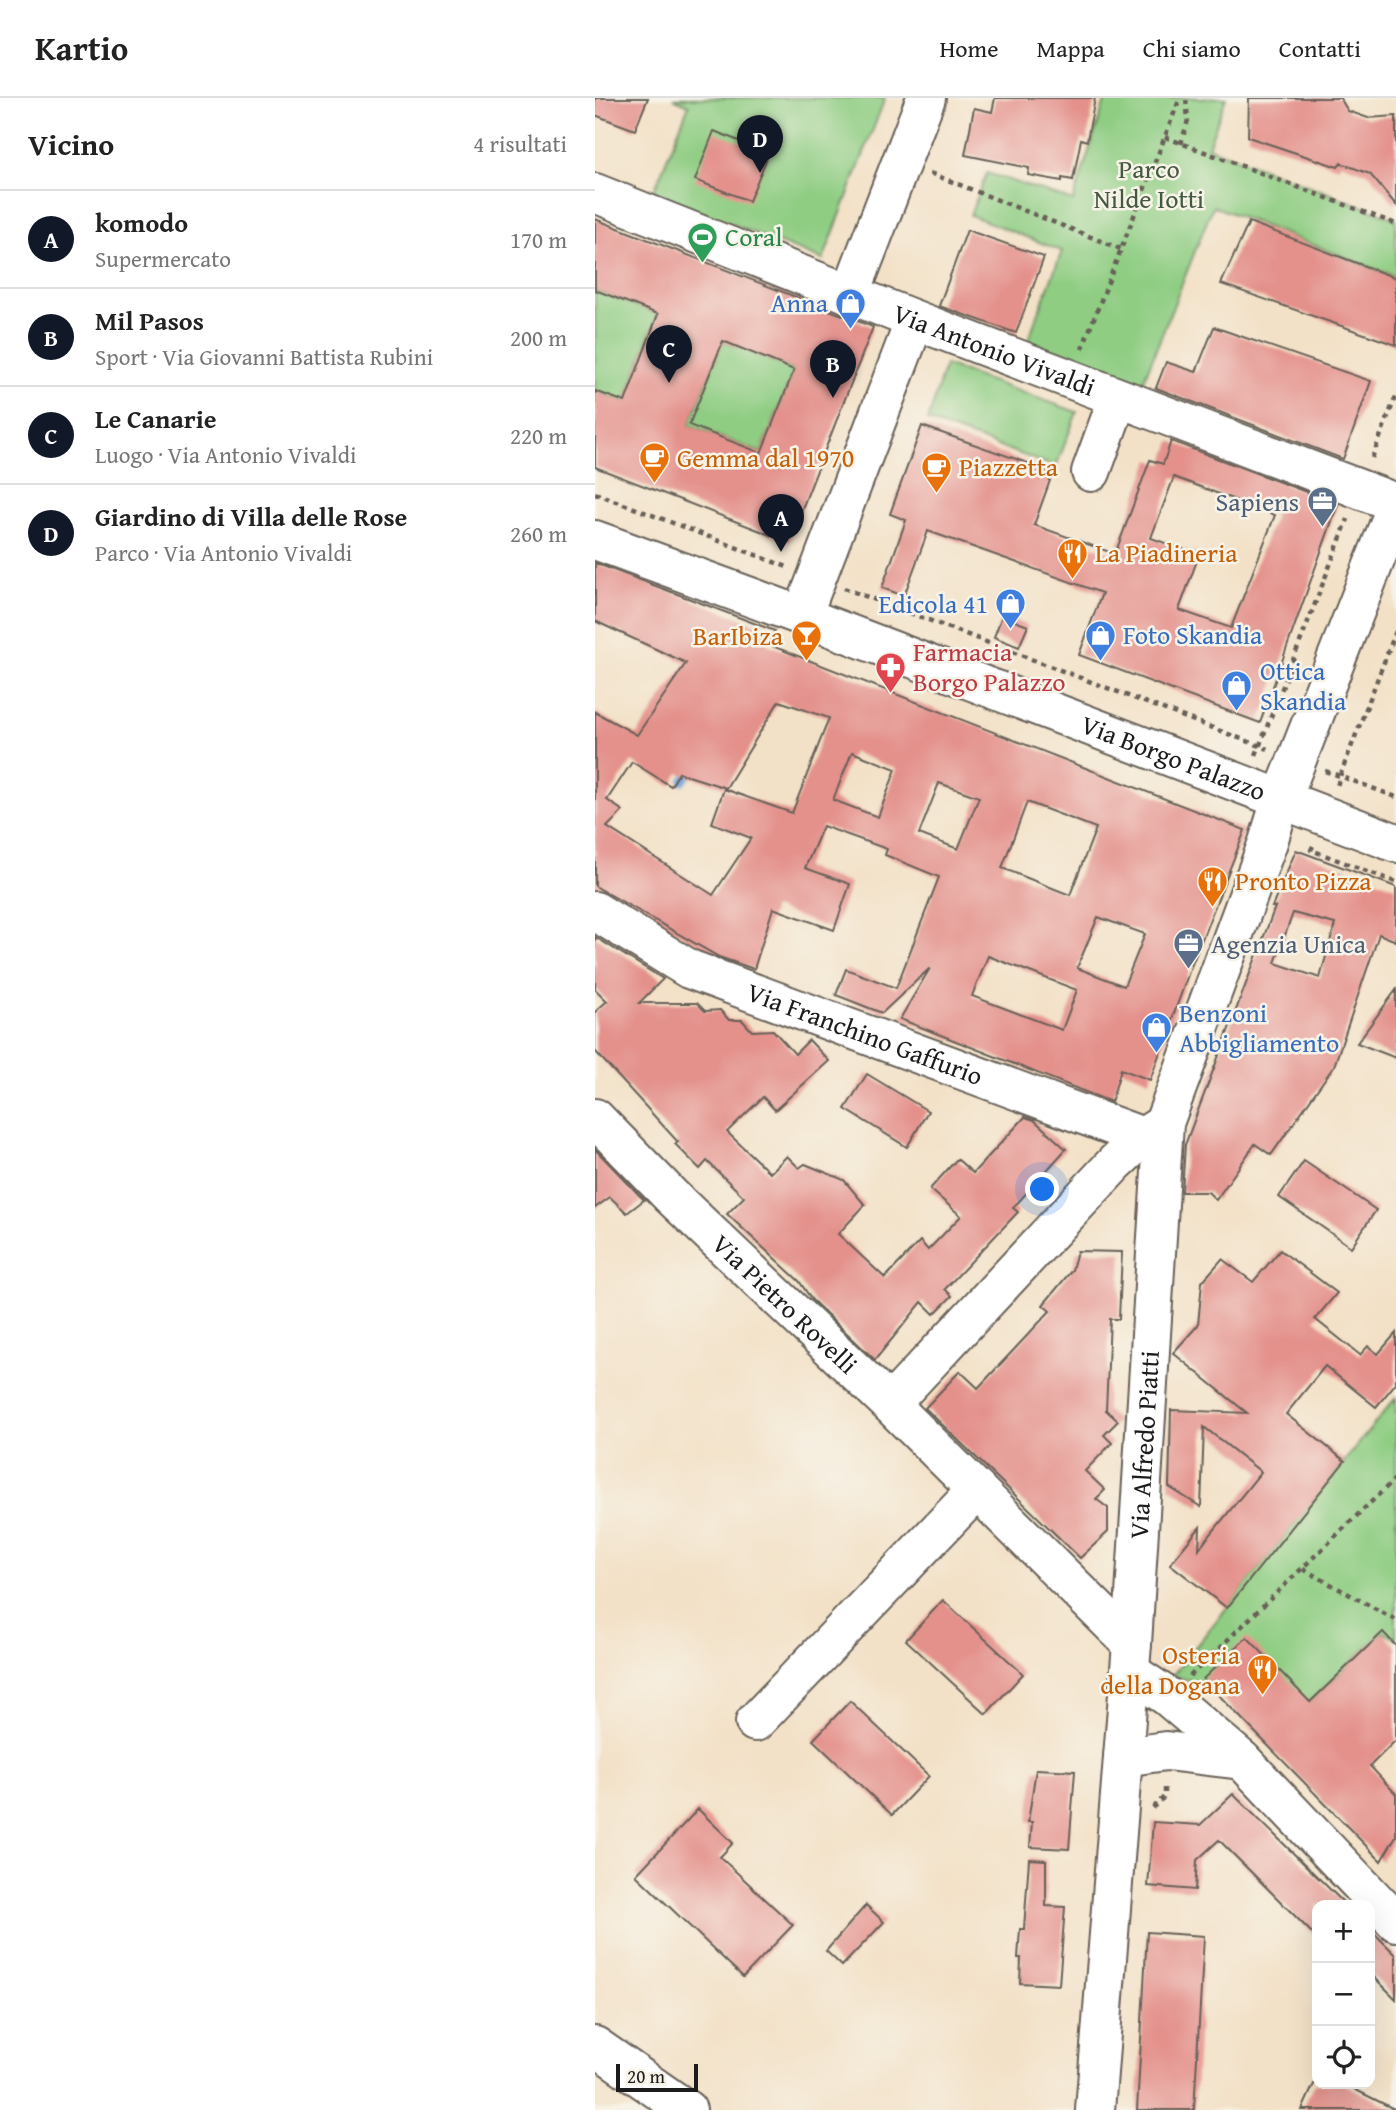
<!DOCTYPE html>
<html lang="it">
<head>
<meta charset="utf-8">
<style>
  :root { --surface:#fff; --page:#f6f6f6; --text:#222; --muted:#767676; --line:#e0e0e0; --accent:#111827 }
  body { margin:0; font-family:"Gentium Book Plus",serif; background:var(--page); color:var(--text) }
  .controls { position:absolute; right:21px; bottom:21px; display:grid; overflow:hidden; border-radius:14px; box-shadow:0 7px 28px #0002 }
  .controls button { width:63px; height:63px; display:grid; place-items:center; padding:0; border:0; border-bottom:2px solid var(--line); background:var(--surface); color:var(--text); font:35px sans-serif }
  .scale { position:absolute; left:21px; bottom:18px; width:82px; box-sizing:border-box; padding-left:7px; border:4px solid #1c1c1c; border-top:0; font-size:19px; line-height:24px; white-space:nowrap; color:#1c1c1c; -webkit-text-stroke:5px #f7f3e8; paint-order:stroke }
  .you { position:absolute; left:448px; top:1092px; width:24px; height:24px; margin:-18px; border:5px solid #fff; border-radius:50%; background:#1a73e8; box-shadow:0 0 0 10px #1a73e833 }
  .badge { display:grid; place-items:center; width:46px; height:46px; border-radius:50%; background:var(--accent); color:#fff; font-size:23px; font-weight:700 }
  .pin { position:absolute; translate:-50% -58px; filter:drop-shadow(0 2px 4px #0008) }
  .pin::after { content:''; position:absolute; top:37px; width:24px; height:21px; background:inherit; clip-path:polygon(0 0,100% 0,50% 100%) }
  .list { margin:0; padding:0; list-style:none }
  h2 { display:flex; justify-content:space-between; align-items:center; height:91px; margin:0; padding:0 28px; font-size:30px }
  h2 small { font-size:23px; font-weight:400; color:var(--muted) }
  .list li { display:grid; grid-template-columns:46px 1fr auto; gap:21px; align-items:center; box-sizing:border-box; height:98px; padding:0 28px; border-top:2px solid var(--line) }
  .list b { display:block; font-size:26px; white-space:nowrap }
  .list p { margin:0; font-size:23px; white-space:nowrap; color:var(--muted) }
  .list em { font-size:23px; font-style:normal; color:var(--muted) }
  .icon { flex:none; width:38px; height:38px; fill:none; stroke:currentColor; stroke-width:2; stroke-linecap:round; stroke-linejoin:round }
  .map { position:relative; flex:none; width:801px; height:2012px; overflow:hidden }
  header { display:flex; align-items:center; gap:42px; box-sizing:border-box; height:98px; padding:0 35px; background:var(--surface); border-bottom:2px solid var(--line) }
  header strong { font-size:33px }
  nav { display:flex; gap:38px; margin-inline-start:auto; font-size:24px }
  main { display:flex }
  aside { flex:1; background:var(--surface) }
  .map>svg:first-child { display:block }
  .green { fill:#8fcd83; stroke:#567450; stroke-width:2 }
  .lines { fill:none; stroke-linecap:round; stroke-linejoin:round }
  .stream { stroke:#6ea2da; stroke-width:8 }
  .building { fill:#e4908b; fill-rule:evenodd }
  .minor-casing { stroke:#676158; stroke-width:42 }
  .major-casing { stroke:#676158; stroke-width:42 }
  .path { stroke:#676158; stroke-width:4.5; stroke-dasharray:5 5; stroke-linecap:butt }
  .minor { stroke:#fff; stroke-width:38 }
  .major { stroke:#fff; stroke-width:38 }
  .labels { text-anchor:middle; stroke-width:5; stroke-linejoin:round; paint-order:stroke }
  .park-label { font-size:26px; fill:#445a40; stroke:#f7f3e8 }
  .leisure-label { font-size:26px; fill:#27864d; stroke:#f7f3e8; text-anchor:start }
  .shop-label { font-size:26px; fill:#366cbe; stroke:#f7f3e8; text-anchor:start }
  .street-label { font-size:26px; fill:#1c1c1c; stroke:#f7f3e8 }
  .food-label { font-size:26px; fill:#c56008; stroke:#f7f3e8; text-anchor:start }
  .service-label { font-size:26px; fill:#4e5e75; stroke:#f7f3e8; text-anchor:end }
  .health-label { font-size:26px; fill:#be3a42; stroke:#f7f3e8; text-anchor:start }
</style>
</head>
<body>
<header>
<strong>Kartio</strong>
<nav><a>Home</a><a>Mappa</a><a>Chi siamo</a><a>Contatti</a></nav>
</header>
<main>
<aside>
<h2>Vicino<small>4 risultati</small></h2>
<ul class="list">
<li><span class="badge">A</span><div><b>komodo</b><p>Supermercato</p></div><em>170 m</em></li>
<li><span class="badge">B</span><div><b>Mil Pasos</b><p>Sport · Via Giovanni Battista Rubini</p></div><em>200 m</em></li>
<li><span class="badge">C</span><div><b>Le Canarie</b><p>Luogo · Via Antonio Vivaldi</p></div><em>220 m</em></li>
<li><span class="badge">D</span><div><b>Giardino di Villa delle Rose</b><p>Parco · Via Antonio Vivaldi</p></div><em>260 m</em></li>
</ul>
</aside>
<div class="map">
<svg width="801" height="2012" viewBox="0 0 801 2012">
  <rect width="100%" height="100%" fill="#f7f3e8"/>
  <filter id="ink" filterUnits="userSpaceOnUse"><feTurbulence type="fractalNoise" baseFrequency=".0143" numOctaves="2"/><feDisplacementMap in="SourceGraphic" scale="14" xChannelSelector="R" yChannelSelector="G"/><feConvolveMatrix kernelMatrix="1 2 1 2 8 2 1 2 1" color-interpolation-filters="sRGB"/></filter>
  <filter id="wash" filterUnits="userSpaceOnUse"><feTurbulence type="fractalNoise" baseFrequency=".00686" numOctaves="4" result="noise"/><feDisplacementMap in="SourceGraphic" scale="28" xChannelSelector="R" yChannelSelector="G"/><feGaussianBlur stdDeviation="1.57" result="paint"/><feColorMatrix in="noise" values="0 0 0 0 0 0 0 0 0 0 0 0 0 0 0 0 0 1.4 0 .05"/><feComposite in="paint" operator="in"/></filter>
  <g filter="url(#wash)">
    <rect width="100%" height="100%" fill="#f3e1c7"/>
    <!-- green -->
    <g class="green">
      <polygon points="78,0 290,0 228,162 58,95 94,7"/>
      <polygon points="511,0 631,0 613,49 801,121 801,179 618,108 544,294 430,250 467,153 375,117 392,75 478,103"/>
      <polygon points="0,192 63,216 30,304 0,293"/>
      <polygon points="128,243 199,272 166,355 94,327"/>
      <polygon points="350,267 482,314 461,369 333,323"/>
      <polygon points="801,1299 801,1540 788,1534 715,1604 641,1551 606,1585 577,1578"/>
    </g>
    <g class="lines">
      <!-- stream -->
      <polyline class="stream" points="88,683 97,671"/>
    </g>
    <g id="blocks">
      <!-- building -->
      <g class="building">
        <polygon points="0,0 53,0 40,32 0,17"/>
        <polygon points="400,0 500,0 492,43 486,41 478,82 467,80 467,83 433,77 434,70 370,57 379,10 397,14"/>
        <polygon points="654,0 745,0 753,13 773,20 801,18 801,107 775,76 746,65 743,69 653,39"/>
        <polygon points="119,33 174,55 154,103 100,82"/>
        <path d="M0 121 278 229 194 444 0 369V293L30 304 63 216 0 192ZM128 243 199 272 166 355 94 327Z"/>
        <polygon points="654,124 801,180 801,247 626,186"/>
        <polygon points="372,132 449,159 421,235 344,208"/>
        <polygon points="619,229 776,283 748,361 561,290 571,264 601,274"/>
        <path d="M327 328 458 374 439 427 520 456 555 362 568 366 576 343 743 406 665 625 484 557 507 495 333 433 309 498 287 490 311 422 295 416ZM579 379 680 417 636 530 584 512 604 457 556 440Z"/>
        <path d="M0 465 180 533 172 546 650 732 594 874 555 982 526 971 516 1004 305 921 335 870 287 915 241 897 251 871 301 890 344 779 290 757 292 751 228 728 210 770 255 786 239 832 178 810 159 871 124 859 0 788V614L42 637 91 565 0 523ZM184 603 234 620 197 715 129 691 117 725 156 740 118 797 12 729 28 713 12 702 37 664 76 688 84 675 131 690ZM257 654 301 671 283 719 238 702ZM344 685 384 699 363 751 324 736ZM432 704 501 730 475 797 407 770ZM503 819 550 836 529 888 482 870ZM393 858 482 892 467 932 377 898Z"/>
        <polygon points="407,518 433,528 424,549 399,539"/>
        <path d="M701 752 801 789V843L784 836 739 968 676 1057 660 1046 621 1102 613 1094H587L590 1047 680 809H677ZM698 815 740 826 725 880 680 865Z"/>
        <polygon points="0,839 68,881 44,905 102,905 110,913 125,912 134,922 147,922 157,933 178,932 200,956 214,942 234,963 180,1012 168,999 132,1034 175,1075 192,1058 204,1070 210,1066 249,1082 270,1107 243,1136 290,1180 325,1143 333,1152 366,1118 335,1091 362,1061 378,1075 430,1019 439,1022 471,1051 418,1110 423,1114 350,1191 357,1198 339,1216 327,1204 280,1262 217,1202 204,1183 132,1116 149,1099 112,1063 105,1071 80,1046 83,1044 0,953 0,914 12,903 0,891"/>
        <polygon points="801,892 801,960 762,945"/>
        <polygon points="272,976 333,1013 312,1049 250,1011"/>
        <polygon points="0,1051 49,1102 32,1115 15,1099 0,1110"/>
        <polygon points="709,1063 781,1112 756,1149 684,1099"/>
        <polygon points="685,1152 742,1195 720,1221 765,1257 773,1248 783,1256 801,1235 801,1285 781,1309 730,1268 691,1316 750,1363 632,1510 575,1466 605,1429 604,1451 666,1374 609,1329 606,1409 574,1389 576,1312 652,1315 578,1255 603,1227 607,1184 627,1161 658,1184"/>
        <polygon points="482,1153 527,1154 524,1221 515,1221 511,1312 523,1323 509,1337 517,1345 490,1373 510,1392 501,1401 513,1410 513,1434 485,1460 330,1310 365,1273 383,1290 455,1213 448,1207 477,1172"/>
        <polygon points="348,1502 428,1576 391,1616 311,1542"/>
        <polygon points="788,1534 801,1548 801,1642 775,1668 801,1696 801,1738 786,1763 608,1581 652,1539 715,1604"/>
        <polygon points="255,1603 334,1678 297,1717 218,1642"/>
        <polygon points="441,1671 480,1673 474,1751 435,1749 437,1724 433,1724"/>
        <polygon points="638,1696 751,1807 722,1807 722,1840 624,1742 602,1762 600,1792 553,1788 558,1724 605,1727"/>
        <polygon points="103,1711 138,1745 125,1759 198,1827 148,1879 41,1777"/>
        <polygon points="434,1761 451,1762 451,1808 470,1809 464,1887 425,1885 426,1860 423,1860 425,1831 429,1831"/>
        <polygon points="271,1807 289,1824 247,1868 231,1853"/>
        <polygon points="775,1831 801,1857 801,1901 775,1875"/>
        <polygon points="552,1834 609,1838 599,2012 542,2012"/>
        <polygon points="719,1986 749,1986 801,2012 707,2012"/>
      </g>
    </g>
  </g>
  <g filter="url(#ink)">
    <use href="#blocks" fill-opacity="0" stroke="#676158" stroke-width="2"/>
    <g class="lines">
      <defs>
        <g id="minor">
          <path id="s1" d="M0 95 320 222 801 405"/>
          <polyline points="255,197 331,0"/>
          <polyline points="496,374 523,300"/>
          <polyline points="207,518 320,222"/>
          <path id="s2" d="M0 813 94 871 548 1039"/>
          <path id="s3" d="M0 1020 76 1098 295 1306 537 1546"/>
          <polyline points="295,1306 521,1064 548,1039 567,1027"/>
          <polyline points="535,1574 573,1599 647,1662 801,1824"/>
          <polyline points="160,1624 382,1392"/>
          <polyline points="528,1659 571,1653 647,1662"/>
          <polyline points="0,1948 92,2012"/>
          <path id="s4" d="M500 2012 537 1546 569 1025 673 744 686 702 801 409"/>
        </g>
        <g id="major">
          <path id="s5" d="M0 442 207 518 801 745"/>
        </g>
      </defs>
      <!-- minor casing -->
      <use href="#minor" class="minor-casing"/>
      <!-- major casing -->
      <use href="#major" class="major-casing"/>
      <!-- path -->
      <g class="path">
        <polyline points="570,39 801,126"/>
        <polyline points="586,46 593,22 591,0"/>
        <polyline points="335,75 526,151"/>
        <polyline points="487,251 585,0"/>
        <polyline points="777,360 801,298"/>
        <polyline points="0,395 192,469"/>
        <polyline points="249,490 673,651"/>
        <polyline points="801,533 745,678 801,699"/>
        <polyline points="661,657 753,421"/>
        <polyline points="730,673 745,678 742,688"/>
        <polyline points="718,748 716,752 801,784"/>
        <polyline points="708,1471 801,1522"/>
        <polyline points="595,1578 801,1380"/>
        <polyline points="558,1710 570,1698 570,1686"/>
      </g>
      <!-- minor -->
      <use href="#minor" class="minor"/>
      <!-- major -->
      <use href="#major" class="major"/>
    </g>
  </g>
  <!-- icons -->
  <defs>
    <symbol id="stadium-pin" viewBox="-11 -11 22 30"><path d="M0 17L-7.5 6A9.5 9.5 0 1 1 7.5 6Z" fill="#2e9e5b" stroke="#f7f3e8"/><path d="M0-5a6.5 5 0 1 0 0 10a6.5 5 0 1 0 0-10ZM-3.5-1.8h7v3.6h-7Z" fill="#fff"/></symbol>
    <symbol id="shop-pin" viewBox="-11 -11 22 30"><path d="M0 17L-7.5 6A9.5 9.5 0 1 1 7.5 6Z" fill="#3f7fe0" stroke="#f7f3e8"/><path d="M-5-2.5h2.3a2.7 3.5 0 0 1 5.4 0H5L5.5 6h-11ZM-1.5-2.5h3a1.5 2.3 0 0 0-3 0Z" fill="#fff"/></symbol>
    <symbol id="cafe-pin" viewBox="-11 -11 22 30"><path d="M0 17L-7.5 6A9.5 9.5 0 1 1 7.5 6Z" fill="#e8710a" stroke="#f7f3e8"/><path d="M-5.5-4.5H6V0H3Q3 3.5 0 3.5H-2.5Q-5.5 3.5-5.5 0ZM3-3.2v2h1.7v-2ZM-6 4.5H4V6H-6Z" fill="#fff"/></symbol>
    <symbol id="office-pin" viewBox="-11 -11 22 30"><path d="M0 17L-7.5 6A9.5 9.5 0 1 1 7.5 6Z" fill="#5c6f8a" stroke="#f7f3e8"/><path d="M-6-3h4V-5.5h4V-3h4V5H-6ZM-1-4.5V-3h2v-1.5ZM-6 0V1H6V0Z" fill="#fff"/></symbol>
    <symbol id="restaurant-pin" viewBox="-11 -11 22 30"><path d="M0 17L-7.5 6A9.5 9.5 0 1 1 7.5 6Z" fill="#e8710a" stroke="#f7f3e8"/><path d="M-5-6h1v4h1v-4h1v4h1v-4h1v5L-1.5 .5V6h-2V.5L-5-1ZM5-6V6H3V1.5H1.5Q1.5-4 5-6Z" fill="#fff"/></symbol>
    <symbol id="bar-pin" viewBox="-11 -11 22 30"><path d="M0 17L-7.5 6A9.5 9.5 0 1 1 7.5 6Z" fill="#e8710a" stroke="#f7f3e8"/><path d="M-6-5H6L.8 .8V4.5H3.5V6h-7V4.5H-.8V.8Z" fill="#fff"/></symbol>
    <symbol id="pharmacy-pin" viewBox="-11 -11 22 30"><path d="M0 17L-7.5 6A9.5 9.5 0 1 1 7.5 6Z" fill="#e0444e" stroke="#f7f3e8"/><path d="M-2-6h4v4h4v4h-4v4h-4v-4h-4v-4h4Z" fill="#fff"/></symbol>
  </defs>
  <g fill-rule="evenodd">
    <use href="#stadium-pin" x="90" y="122" width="35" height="47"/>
    <use href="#shop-pin" x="238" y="188" width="35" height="47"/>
    <use href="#cafe-pin" x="42" y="342" width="35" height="47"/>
    <use href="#cafe-pin" x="324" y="352" width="35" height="47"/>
    <use href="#office-pin" x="710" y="386" width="35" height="47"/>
    <use href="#restaurant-pin" x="460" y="438" width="35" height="47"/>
    <use href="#shop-pin" x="398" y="488" width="35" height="47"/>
    <use href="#shop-pin" x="488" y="520" width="35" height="47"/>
    <use href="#bar-pin" x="194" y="520" width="35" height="47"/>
    <use href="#pharmacy-pin" x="278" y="552" width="35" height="47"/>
    <use href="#shop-pin" x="624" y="570" width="35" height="47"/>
    <use href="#restaurant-pin" x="600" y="766" width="35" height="47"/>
    <use href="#office-pin" x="576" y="828" width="35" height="47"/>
    <use href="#shop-pin" x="544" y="912" width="35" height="47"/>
    <use href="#restaurant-pin" x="650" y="1554" width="35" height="47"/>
  </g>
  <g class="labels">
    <!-- park labels -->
    <g class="park-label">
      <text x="554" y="80">Parco<tspan x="554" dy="30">Nilde Iotti</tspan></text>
    </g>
    <!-- leisure labels -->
    <g class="leisure-label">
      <text x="130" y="148">Coral</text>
    </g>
    <!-- shop labels -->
    <g class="shop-label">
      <text x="233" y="214" text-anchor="end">Anna</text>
      <text x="393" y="515" text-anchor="end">Edicola 41</text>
      <text x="528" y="546">Foto Skandia</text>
      <text x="665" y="582">Ottica<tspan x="665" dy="30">Skandia</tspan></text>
      <text x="584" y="924">Benzoni<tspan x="584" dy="30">Abbigliamento</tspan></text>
    </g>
    <!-- street labels -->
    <g class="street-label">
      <text dy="9" stroke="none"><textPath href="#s1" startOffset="429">Via Antonio Vivaldi</textPath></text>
      <text dy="9" stroke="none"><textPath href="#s5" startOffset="618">Via Borgo Palazzo</textPath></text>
      <text dy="9" stroke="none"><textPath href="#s2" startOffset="298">Via Franchino Gaffurio</textPath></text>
      <text dy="9" stroke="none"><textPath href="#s3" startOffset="266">Via Pietro Rovelli</textPath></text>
      <text dy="9" stroke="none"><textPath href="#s4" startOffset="667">Via Alfredo Piatti</textPath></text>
    </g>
    <!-- food labels -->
    <g class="food-label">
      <text x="82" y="369">Gemma dal 1970</text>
      <text x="364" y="378">Piazzetta</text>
      <text x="500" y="464">La Piadineria</text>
      <text x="188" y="547" text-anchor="end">BarIbiza</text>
      <text x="640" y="792">Pronto Pizza</text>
      <text x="645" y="1566" text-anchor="end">Osteria<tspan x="645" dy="30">della Dogana</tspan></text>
    </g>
    <!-- service labels -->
    <g class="service-label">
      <text x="704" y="413">Sapiens</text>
      <text x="616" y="855" text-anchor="start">Agenzia Unica</text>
    </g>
    <!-- health labels -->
    <g class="health-label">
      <text x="318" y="563">Farmacia<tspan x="318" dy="30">Borgo Palazzo</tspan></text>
    </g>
  </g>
</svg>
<div class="controls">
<button>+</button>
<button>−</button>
<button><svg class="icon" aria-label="locate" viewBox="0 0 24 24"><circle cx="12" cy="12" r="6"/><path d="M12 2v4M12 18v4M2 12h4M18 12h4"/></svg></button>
</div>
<div class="scale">20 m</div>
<div class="you"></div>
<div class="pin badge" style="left:186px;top:454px">A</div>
<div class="pin badge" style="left:238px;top:300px">B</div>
<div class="pin badge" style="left:74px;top:285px">C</div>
<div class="pin badge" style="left:165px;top:75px">D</div>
</div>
</main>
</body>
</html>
